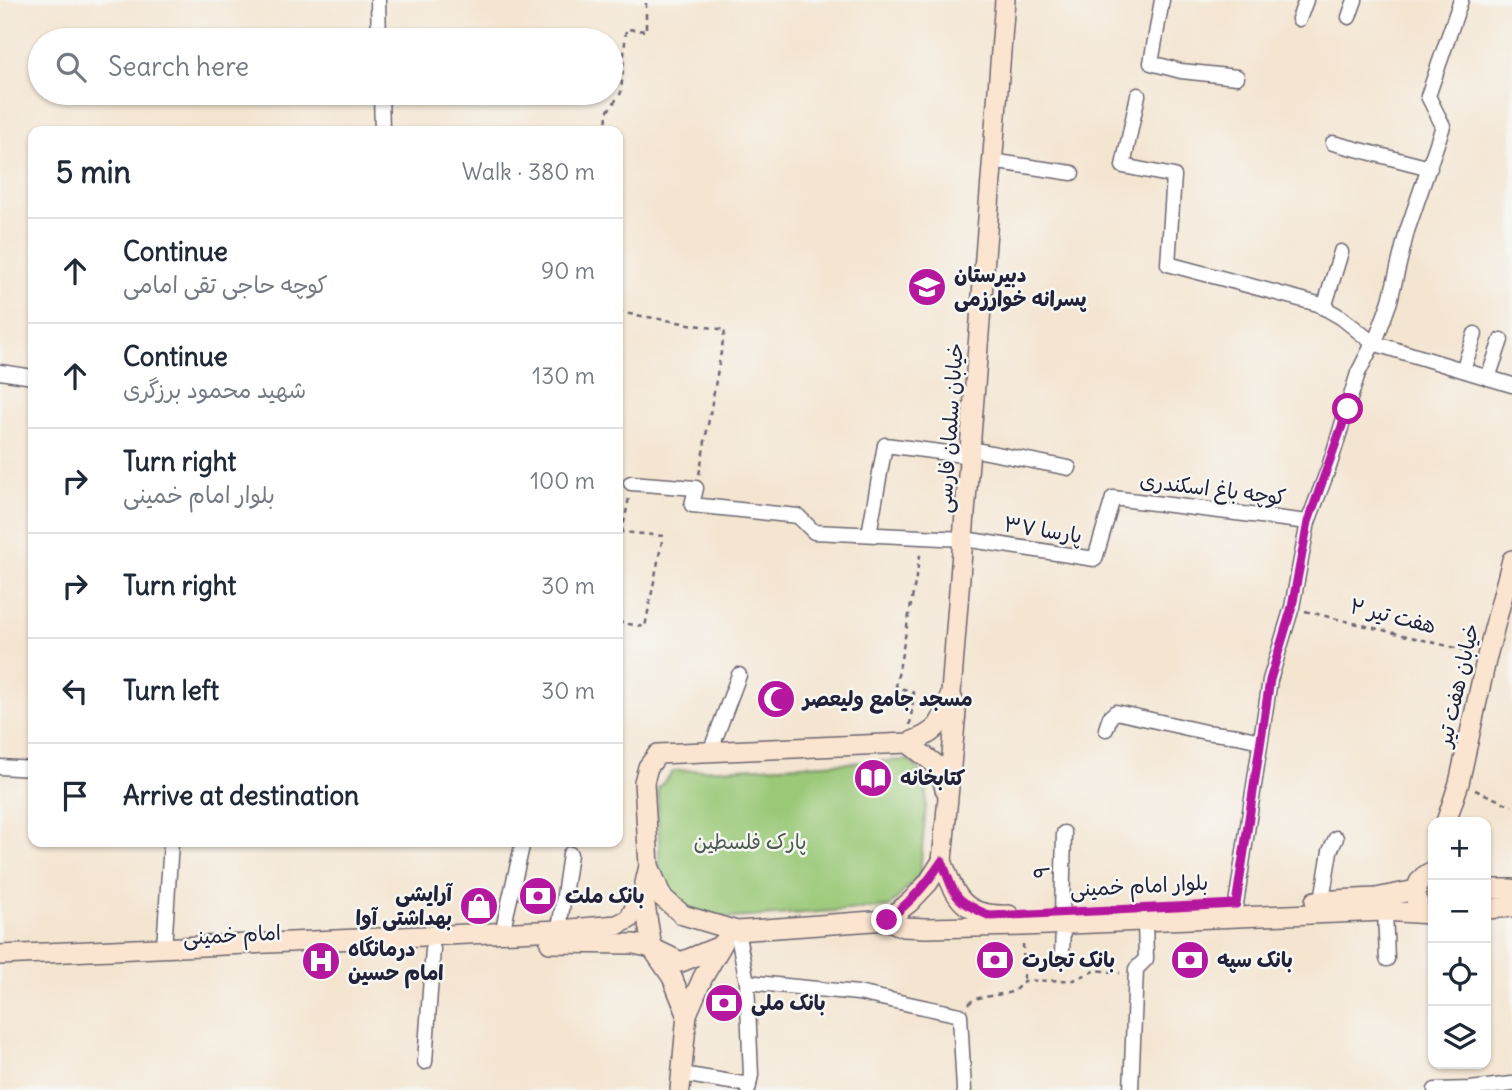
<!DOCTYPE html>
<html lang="en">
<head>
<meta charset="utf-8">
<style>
  :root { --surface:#fff; --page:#f2f2f3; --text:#1f2937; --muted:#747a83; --line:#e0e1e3 }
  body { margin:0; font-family:Delius,"Playpen Sans Arabic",sans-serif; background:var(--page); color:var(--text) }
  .controls { position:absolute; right:21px; bottom:21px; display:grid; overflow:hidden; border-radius:14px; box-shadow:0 2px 5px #0004 }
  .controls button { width:63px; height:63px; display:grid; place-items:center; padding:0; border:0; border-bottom:2px solid var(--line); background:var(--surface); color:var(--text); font:35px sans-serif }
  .stop { position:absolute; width:21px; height:21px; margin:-16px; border:5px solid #b5179e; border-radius:50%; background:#fff }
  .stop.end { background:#b5179e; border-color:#fff; box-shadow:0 2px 7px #0008 }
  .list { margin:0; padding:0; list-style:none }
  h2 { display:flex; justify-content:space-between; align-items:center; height:91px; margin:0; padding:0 28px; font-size:30px }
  h2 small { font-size:23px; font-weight:400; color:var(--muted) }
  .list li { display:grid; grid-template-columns:46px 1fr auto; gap:21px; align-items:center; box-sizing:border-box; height:105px; padding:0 28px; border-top:2px solid var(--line) }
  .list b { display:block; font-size:26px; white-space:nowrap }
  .list p { margin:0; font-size:23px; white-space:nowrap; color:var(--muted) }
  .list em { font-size:23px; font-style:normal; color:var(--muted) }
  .icon { flex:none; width:38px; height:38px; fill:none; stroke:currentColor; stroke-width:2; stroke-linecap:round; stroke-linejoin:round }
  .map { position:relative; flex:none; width:1512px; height:1090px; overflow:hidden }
  .search { position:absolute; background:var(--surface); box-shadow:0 2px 5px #0004; left:28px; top:28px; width:595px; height:77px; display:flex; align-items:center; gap:18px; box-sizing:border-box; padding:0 24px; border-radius:38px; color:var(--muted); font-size:26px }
  .panel { position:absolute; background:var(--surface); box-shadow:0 2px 5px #0004; left:28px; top:126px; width:595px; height:721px; border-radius:14px }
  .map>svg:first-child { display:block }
  .green { fill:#99c876; stroke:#5e7558; stroke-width:2 }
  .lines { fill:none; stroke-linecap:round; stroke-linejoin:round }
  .street-casing { stroke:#6c6670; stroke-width:17 }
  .secondary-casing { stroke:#6c6670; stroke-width:22 }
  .path { stroke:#6c6670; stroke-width:2.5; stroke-dasharray:5 5; stroke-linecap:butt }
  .street { stroke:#fff; stroke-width:14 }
  .secondary { stroke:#fce5d0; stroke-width:19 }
  .route { stroke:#b5179e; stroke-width:9 }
  .labels { text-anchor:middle; stroke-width:5; stroke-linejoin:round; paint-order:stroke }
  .poi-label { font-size:21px; font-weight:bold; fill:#22223b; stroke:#f6f6f2; text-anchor:start }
  .street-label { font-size:21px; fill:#22223b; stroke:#f6f6f2 }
  .park-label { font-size:21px; fill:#4c5c50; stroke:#f6f6f2 }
</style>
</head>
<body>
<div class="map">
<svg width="1512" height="1090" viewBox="0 0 1512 1090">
  <rect width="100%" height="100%" fill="#f6f6f2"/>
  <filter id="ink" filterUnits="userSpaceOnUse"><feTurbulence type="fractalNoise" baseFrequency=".0143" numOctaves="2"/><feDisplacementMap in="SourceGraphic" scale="14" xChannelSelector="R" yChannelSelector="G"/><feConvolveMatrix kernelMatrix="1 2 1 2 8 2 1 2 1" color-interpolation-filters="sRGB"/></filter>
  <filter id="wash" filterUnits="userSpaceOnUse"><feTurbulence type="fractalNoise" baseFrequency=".00686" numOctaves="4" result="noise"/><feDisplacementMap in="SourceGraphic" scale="28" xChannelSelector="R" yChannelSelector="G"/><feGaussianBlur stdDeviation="1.57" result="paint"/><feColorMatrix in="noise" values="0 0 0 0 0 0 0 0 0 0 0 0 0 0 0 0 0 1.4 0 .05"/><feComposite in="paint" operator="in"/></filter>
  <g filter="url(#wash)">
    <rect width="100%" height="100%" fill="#f4e5d1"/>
    <!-- green -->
    <polygon class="green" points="909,760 928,779 920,874 889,907 732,918 684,910 660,890 658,788 674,771"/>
  </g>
  <g filter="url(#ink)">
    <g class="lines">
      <defs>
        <g id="street">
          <polyline points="378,0 379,40"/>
          <polyline points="1162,0 1151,63 1181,71 1237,77"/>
          <polyline points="1349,17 1355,0"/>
          <polyline points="1299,19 1306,0"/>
          <polyline points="381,93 382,131"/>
          <polyline points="1138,95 1123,166 1174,176 1168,264 1318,304 1342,318 1373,343 1512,385"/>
          <polyline points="1333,143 1430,168"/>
          <polyline points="991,161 1072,173"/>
          <polyline points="1324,308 1341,252"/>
          <polyline points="1463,370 1475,334"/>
          <polyline points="0,372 33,377"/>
          <polyline points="1488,378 1501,340"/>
          <polyline points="971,449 1069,468"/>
          <polyline points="631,483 696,488 692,505 798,516 814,532 964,539 1095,559 1113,498 1308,522"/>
          <polyline points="869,534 885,445 971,456"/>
          <polyline points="1106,729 1110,717 1116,712 1205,732 1238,736 1260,741"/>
          <polyline points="710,752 739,675"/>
          <polyline points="0,767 33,769"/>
          <polyline points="1322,900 1330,851 1336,838"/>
          <polyline points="1236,904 1270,680 1292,607 1308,522 1329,467 1358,373 1378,334 1390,301 1407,231 1443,126 1428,96 1461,0"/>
          <polyline points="1385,911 1387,959"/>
          <polyline points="1062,913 1064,833"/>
          <polyline points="559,930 570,854"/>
          <polyline points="737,931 747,982 751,1075 748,1090"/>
          <polyline points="502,933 523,842"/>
          <polyline points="164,948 171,842"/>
          <polyline points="1062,957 1063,924"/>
          <polyline points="747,982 858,993 960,1015 964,1090"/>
          <polyline points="425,1062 433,949"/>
          <polyline points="682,1074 749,1085"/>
          <polyline points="1131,1090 1136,969 1146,959 1145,921"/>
          <polyline points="1435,1090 1470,1089 1512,1084"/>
        </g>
        <g id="secondary">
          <polyline points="908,743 939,767 945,789"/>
          <polyline points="1446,822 1459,783 1487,656 1512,560"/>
          <path d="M942 861C956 898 963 917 1009 915"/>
          <polyline points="649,866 662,897 683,915 737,931 887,920 903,927 926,928 1023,926 1385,911 1430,914"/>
          <polyline points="1486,889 1512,889"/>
          <polyline points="643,892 652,948 672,977 687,1014"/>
          <polyline points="1315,901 1376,898 1416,890"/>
          <path d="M1418 902 1416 900C1416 884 1419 877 1433 871"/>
          <polyline points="1486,909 1512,907"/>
          <polyline points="887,920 910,902 928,883 942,861 956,712 953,700"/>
          <polyline points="550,943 634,944 652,948 681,962 720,946"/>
          <path d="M0 955 559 930 617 925 629 919 643 892 649 866 644 782 648 767 658 754 908 743C940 731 941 725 951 693L1005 0"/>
          <polyline points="680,1090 687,1014 703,977 723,943"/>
        </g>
      </defs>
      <!-- street casing -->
      <use href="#street" class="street-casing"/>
      <!-- secondary casing -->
      <use href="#secondary" class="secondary-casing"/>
      <!-- path -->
      <g class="path">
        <polyline points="606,131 607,112 621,93 626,29 646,31 646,0"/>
        <polyline points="618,312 725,330 699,475"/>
        <polyline points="1305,611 1472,652"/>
        <polyline points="618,622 645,627 663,536 622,532 629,498"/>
        <polyline points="910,725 914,693 896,686 921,550"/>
        <polyline points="1475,790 1512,806"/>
        <polyline points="1023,944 1024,981"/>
        <polyline points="969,1004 973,999 1013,992 1024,981 1074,980 1096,970 1120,973"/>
      </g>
      <!-- street -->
      <use href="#street" class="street"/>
      <!-- secondary -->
      <use href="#secondary" class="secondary"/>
    </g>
  </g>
  <g class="lines" filter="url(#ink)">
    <!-- route -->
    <path class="route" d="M887 920C911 902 925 886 942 861 956 899 953 899 990 916L1236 904 1270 680 1292 607 1308 522 1348 409"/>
  </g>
  <!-- icons -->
  <defs>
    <symbol id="school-disc" viewBox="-11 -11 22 22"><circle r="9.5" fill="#b5179e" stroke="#f6f6f2"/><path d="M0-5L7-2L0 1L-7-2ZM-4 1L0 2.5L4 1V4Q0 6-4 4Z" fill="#fff"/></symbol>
    <symbol id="mosque-disc" viewBox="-11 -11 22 22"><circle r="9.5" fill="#b5179e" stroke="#f6f6f2"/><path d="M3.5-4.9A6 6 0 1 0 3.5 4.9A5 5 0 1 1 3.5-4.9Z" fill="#fff"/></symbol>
    <symbol id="library-disc" viewBox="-11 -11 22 22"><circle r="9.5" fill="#b5179e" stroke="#f6f6f2"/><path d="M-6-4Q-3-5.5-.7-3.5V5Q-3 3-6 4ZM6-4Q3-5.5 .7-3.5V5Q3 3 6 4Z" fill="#fff"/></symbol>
    <symbol id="bank-disc" viewBox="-11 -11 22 22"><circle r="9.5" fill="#b5179e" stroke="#f6f6f2"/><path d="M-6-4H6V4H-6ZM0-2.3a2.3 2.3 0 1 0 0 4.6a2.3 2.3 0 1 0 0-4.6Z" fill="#fff"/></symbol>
    <symbol id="shop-disc" viewBox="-11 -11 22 22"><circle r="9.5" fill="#b5179e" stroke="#f6f6f2"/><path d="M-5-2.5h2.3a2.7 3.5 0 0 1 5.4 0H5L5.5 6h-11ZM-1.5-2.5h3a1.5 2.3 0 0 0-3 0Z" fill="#fff"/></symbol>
    <symbol id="hospital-disc" viewBox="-11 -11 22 22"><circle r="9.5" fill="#b5179e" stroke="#f6f6f2"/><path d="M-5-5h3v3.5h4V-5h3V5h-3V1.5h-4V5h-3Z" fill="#fff"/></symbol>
  </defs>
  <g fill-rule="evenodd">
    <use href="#school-disc" x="905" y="265" width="44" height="44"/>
    <use href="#mosque-disc" x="754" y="677" width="44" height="44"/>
    <use href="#library-disc" x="851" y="756" width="44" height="44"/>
    <use href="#bank-disc" x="516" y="874" width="44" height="44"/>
    <use href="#shop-disc" x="457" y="884" width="44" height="44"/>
    <use href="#bank-disc" x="973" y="938" width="44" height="44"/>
    <use href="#bank-disc" x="1168" y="938" width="44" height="44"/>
    <use href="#hospital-disc" x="299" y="939" width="44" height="44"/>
    <use href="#bank-disc" x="702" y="981" width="44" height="44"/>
  </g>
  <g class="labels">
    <!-- poi labels -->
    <g class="poi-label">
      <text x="954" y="282">دبیرستان<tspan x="954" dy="24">پسرانه خوارزمی</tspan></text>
      <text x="803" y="706">مسجد جامع ولیعصر</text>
      <text x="900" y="785">کتابخانه</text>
      <text x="452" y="901" text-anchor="end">آرایشی<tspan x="452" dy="24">بهداشتی آوا</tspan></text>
      <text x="565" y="903">بانک ملت</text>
      <text x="348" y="956">درمانگاه<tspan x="348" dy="24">امام حسین</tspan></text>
      <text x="1022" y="967">بانک تجارت</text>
      <text x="1217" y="967">بانک سپه</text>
      <text x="751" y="1010">بانک ملی</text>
    </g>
    <!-- street labels -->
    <g class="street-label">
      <text transform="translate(950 428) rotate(-86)" y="7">خیابان سلمان فارسی</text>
      <text transform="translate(1213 489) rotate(7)" y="7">کوچه باغ اسکندری</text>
      <text transform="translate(1043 530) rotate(9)" y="7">پارسا ۳۷</text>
      <text transform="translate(1393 616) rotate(14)" y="7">هفت تیر ۲</text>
      <text transform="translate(1458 685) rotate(-77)" y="7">خیابان هفت تیر</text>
      <text transform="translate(1042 872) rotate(-88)" y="7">۹</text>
      <text transform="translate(1139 886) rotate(-3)" y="7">بلوار امام خمینی</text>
      <text transform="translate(232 935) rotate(-3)" y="7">امام خمینی</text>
    </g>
    <!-- park labels -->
    <g class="park-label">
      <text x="750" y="849">پارک فلسطین</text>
    </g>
  </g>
</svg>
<div class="controls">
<button>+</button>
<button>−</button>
<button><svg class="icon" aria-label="locate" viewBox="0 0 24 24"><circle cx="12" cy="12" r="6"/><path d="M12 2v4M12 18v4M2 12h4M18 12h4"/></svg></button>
<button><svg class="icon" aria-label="layers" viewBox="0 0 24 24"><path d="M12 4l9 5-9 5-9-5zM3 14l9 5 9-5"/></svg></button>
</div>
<div class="stop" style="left:1348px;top:409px"></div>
<div class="stop end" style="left:887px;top:920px"></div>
<div class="search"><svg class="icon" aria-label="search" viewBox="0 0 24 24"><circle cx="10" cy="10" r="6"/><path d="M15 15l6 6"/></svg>Search here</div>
<section class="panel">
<h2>5 min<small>Walk · 380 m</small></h2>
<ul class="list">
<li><svg class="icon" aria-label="ahead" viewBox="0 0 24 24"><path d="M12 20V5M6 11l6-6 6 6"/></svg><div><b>Continue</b><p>کوچه حاجی تقی امامی</p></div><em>90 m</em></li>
<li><svg class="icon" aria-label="ahead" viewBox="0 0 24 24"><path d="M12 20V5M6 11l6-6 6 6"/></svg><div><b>Continue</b><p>شهید محمود برزگری</p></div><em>130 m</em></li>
<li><svg class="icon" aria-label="right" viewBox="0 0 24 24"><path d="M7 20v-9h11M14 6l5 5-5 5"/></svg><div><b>Turn right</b><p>بلوار امام خمینی</p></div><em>100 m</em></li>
<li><svg class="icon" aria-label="right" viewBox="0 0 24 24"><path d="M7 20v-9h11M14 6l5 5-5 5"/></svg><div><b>Turn right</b></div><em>30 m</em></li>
<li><svg class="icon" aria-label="left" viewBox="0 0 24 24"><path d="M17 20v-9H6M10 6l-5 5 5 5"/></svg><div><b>Turn left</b></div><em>30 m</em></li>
<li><svg class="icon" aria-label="arrive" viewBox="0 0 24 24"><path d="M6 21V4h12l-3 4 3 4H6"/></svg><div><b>Arrive at destination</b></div></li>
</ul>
</section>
</div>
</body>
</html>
